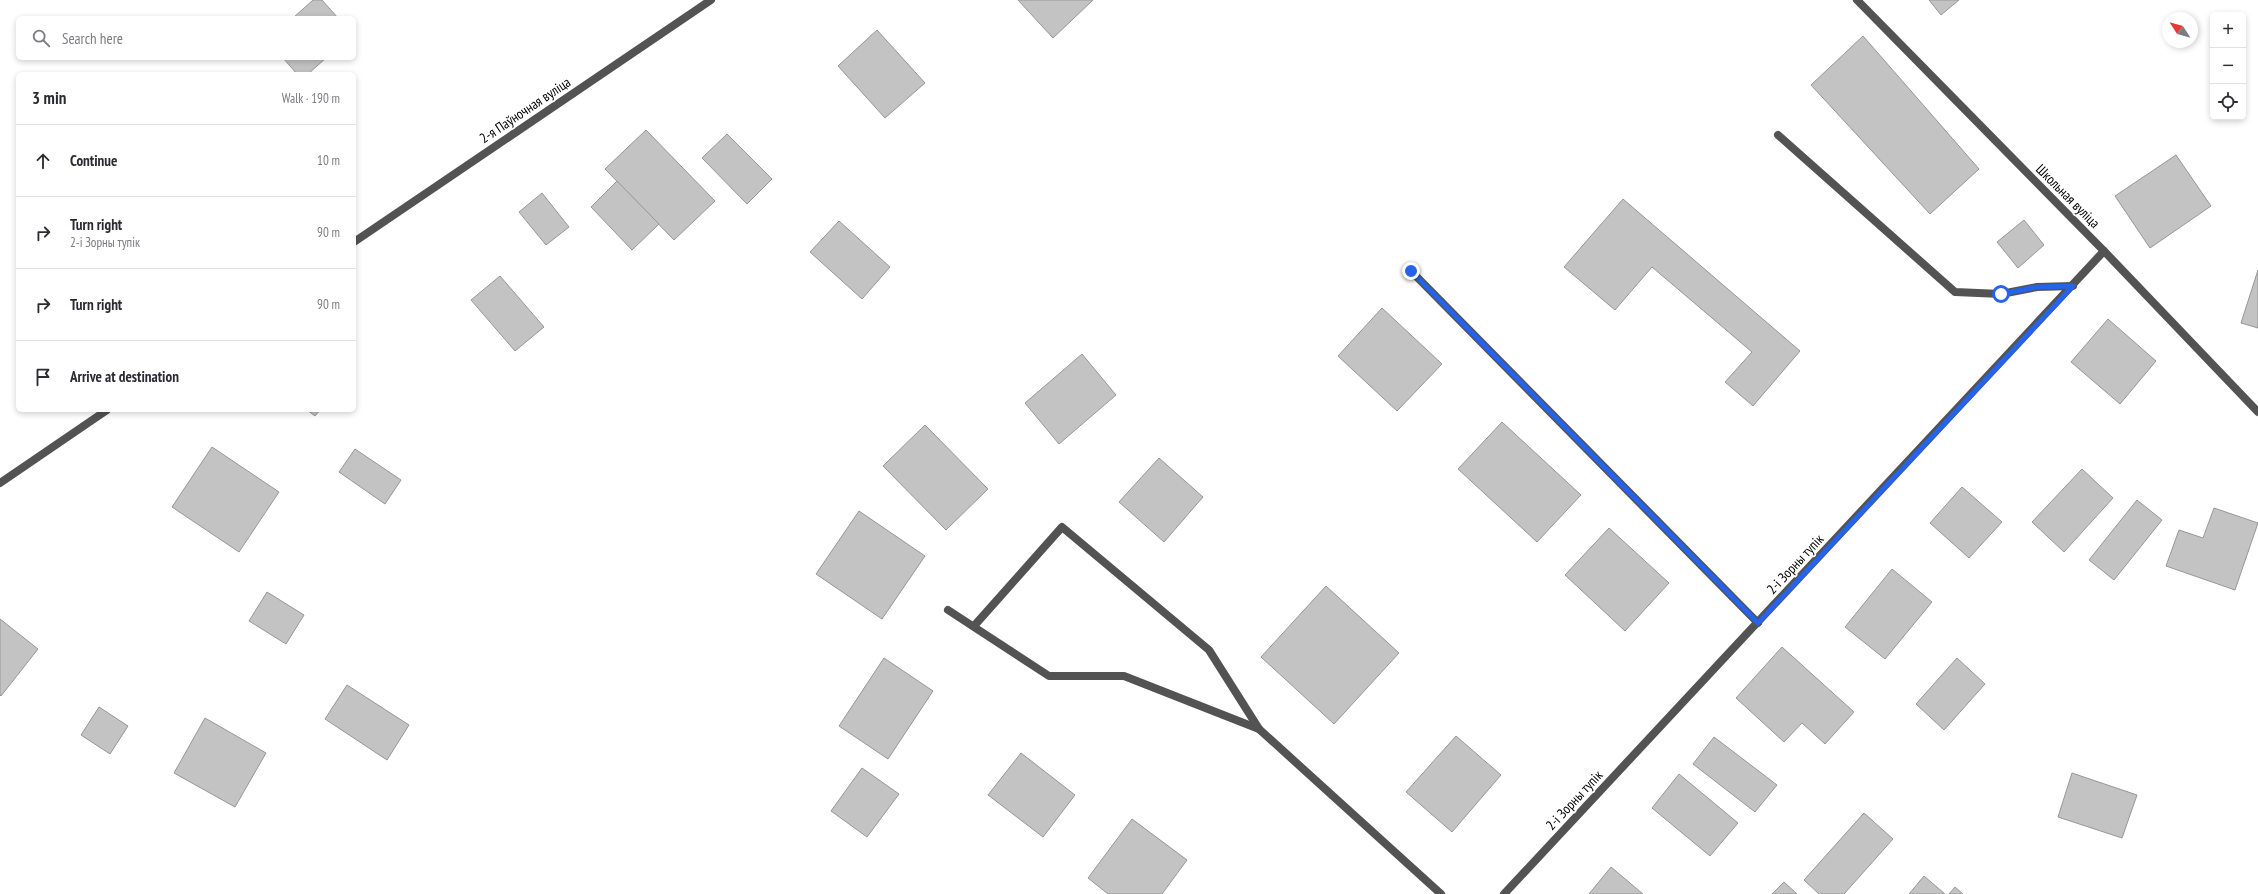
<!DOCTYPE html>
<html lang="en">
<head>
<meta charset="utf-8">
<style>
  :root { --surface:#fff; --page:#f7f7f7; --text:#2b2b33; --muted:#7c7c81; --line:#e1e1e2 }
  body { margin:0; font-family:"PT Sans Narrow",sans-serif; background:var(--page); color:var(--text) }
  .controls { position:absolute; right:12px; top:12px; display:grid; overflow:hidden; border-radius:6px; box-shadow:0 2px 6px #0003 }
  .controls button { width:36px; height:36px; display:grid; place-items:center; padding:0; border:0; border-bottom:1px solid var(--line); background:var(--surface); color:var(--text); font:20px sans-serif }
  .compass { position:absolute; left:2162px; top:12px; width:36px; height:36px; border-radius:50%; background:var(--surface); box-shadow:0 2px 6px #0003; rotate:306deg }
  .stop { position:absolute; width:12px; height:12px; margin:-9px; border:3px solid #2563eb; border-radius:50%; background:#fff }
  .stop.end { background:#2563eb; border-color:#fff; box-shadow:0 1px 4px #0008 }
  .list { margin:0; padding:0; list-style:none }
  h2 { display:flex; justify-content:space-between; align-items:center; height:52px; margin:0; padding:0 16px; font-size:17px }
  h2 small { font-size:13px; font-weight:400; color:var(--muted) }
  .list li { display:grid; grid-template-columns:26px 1fr auto; gap:12px; align-items:center; box-sizing:border-box; height:72px; padding:0 16px; border-top:1px solid var(--line) }
  .list b { display:block; font-size:15px; white-space:nowrap }
  .list p { margin:0; font-size:13px; white-space:nowrap; color:var(--muted) }
  .list em { font-size:13px; font-style:normal; color:var(--muted) }
  .icon { flex:none; width:22px; height:22px; fill:none; stroke:currentColor; stroke-width:2; stroke-linecap:round; stroke-linejoin:round }
  .map { position:relative; flex:none; width:2258px; height:894px; overflow:hidden }
  .search { position:absolute; background:var(--surface); box-shadow:0 2px 6px #0003; left:16px; top:16px; width:340px; height:44px; display:flex; align-items:center; gap:10px; box-sizing:border-box; padding:0 14px; border-radius:6px; color:var(--muted); font-size:15px }
  .panel { position:absolute; background:var(--surface); box-shadow:0 2px 6px #0003; left:16px; top:72px; width:340px; height:340px; border-radius:6px }
  .map>svg:first-child { display:block }
  .building { fill:#c3c3c3; stroke:#979797 }
  .lines { fill:none; stroke-linecap:round; stroke-linejoin:round }
  .service { stroke:#535353; stroke-width:8 }
  .minor { stroke:#535353; stroke-width:8 }
  .route { stroke:#2563eb; stroke-width:5 }
  .labels { text-anchor:middle; stroke-width:3.5; stroke-linejoin:round; paint-order:stroke }
  .street-label { font-size:14px; fill:#000; stroke:#fff }
</style>
</head>
<body>
<div class="map">
<svg width="2258" height="894" viewBox="0 0 2258 894">
  <rect width="100%" height="100%" fill="#fff"/>
  <!-- building -->
  <g class="building">
    <polygon points="313,0 322,0 338,18 293,18"/>
    <polygon points="1018,0 1093,0 1053,38"/>
    <polygon points="1929,0 1959,0 1941,15"/>
    <polygon points="877,30 925,83 885,118 838,66"/>
    <polygon points="1863,36 1979,169 1930,214 1811,85"/>
    <polygon points="283,58 326,58 308,74 297,74"/>
    <polygon points="646,130 715,201 674,240 605,169"/>
    <polygon points="727,134 772,179 747,204 702,158"/>
    <polygon points="2176,155 2211,206 2150,248 2115,196"/>
    <polygon points="617,181 659,224 632,250 591,207"/>
    <polygon points="542,193 569,227 546,245 519,212"/>
    <polygon points="1623,199 1800,351 1753,406 1725,382 1752,352 1652,267 1615,310 1564,267"/>
    <polygon points="2024,220 2044,245 2018,268 1997,242"/>
    <polygon points="839,221 890,267 862,299 810,252"/>
    <polygon points="2258,270 2258,328 2241,323"/>
    <polygon points="500,276 544,327 515,351 471,300"/>
    <polygon points="1382,308 1442,364 1397,411 1338,356"/>
    <polygon points="2108,319 2156,361 2120,404 2071,362"/>
    <polygon points="1082,354 1116,395 1059,444 1025,403"/>
    <polygon points="307,410 320,410 315,416"/>
    <polygon points="1502,422 1581,495 1537,542 1458,469"/>
    <polygon points="925,425 988,489 946,530 883,466"/>
    <polygon points="212,447 279,492 239,552 172,507"/>
    <polygon points="355,449 401,480 385,504 339,472"/>
    <polygon points="1159,458 1203,497 1164,542 1119,502"/>
    <polygon points="2082,469 2113,498 2064,552 2032,522"/>
    <polygon points="1962,487 2002,522 1969,558 1930,523"/>
    <polygon points="2137,500 2162,520 2114,580 2089,560"/>
    <polygon points="2214,508 2258,523 2235,590 2166,566 2179,530 2203,538"/>
    <polygon points="859,511 925,556 882,619 816,574"/>
    <polygon points="1609,528 1669,583 1625,631 1565,575"/>
    <polygon points="1892,569 1932,602 1885,659 1845,627"/>
    <polygon points="1326,586 1399,653 1334,724 1261,657"/>
    <polygon points="267,592 304,615 286,644 249,621"/>
    <polygon points="0,619 38,649 1,696 0,695"/>
    <polygon points="1782,647 1854,712 1825,744 1802,723 1784,742 1736,698"/>
    <polygon points="884,658 933,691 888,759 839,726"/>
    <polygon points="1957,658 1985,684 1944,730 1916,704"/>
    <polygon points="347,685 409,725 387,760 325,719"/>
    <polygon points="99,707 128,726 110,754 81,735"/>
    <polygon points="205,718 266,753 235,807 174,773"/>
    <polygon points="1456,736 1501,775 1452,832 1406,792"/>
    <polygon points="1714,737 1777,785 1755,812 1693,764"/>
    <polygon points="1021,753 1075,795 1043,837 988,795"/>
    <polygon points="862,768 899,794 867,837 831,811"/>
    <polygon points="2072,773 2137,795 2122,838 2058,817"/>
    <polygon points="1679,774 1738,823 1710,856 1652,808"/>
    <polygon points="1864,813 1893,839 1844,894 1819,894 1804,880"/>
    <polygon points="1132,819 1187,860 1162,894 1108,894 1088,878"/>
    <polygon points="1611,867 1643,894 1589,894"/>
    <polygon points="1924,876 1945,894 1909,894"/>
    <polygon points="1784,882 1797,894 1772,894"/>
    <polygon points="1955,887 1963,894 1949,894"/>
  </g>
  <g class="lines">
    <!-- service -->
    <g class="service">
      <polyline points="1778,135 1955,292 2001,294 2037,287 2073,286"/>
      <polyline points="1411,271 1758,623"/>
      <polyline points="948,610 1049,676 1124,676 1259,729 1441,894"/>
      <polyline points="974,626 1062,527 1209,650 1259,729"/>
    </g>
    <!-- minor -->
    <g class="minor">
      <polyline points="1857,0 2104,251 2258,412"/>
      <polyline points="354,242 711,0"/>
      <polyline points="0,483 107,410"/>
      <polyline points="1504,894 2104,251"/>
    </g>
  </g>
  <g class="lines">
    <!-- route -->
    <polyline class="route" points="1411,271 1758,623 2073,286 2037,287 2001,294"/>
  </g>
  <g class="labels">
    <!-- street labels -->
    <g class="street-label">
      <text transform="translate(525 110) rotate(-34)" y="5">2-я Паўночная вуліца</text>
      <text transform="translate(2068 196) rotate(45)" y="5">Школьная вуліца</text>
      <text transform="translate(1795 564) rotate(-47)" y="5">2-і Зорны тупік</text>
      <text transform="translate(1574 800) rotate(-47)" y="5">2-і Зорны тупік</text>
    </g>
  </g>
</svg>
<div class="controls">
<button>+</button>
<button>−</button>
<button><svg class="icon" aria-label="locate" viewBox="0 0 24 24"><circle cx="12" cy="12" r="6"/><path d="M12 2v4M12 18v4M2 12h4M18 12h4"/></svg></button>
</div>
<svg class="compass" viewBox="-18 -18 36 36"><path d="M0-13l5 13h-10z" fill="#e53935"/><path d="M0 13l5-13h-10z" fill="#7c7c81"/></svg>
<div class="stop" style="left:2001px;top:294px"></div>
<div class="stop end" style="left:1411px;top:271px"></div>
<div class="search"><svg class="icon" aria-label="search" viewBox="0 0 24 24"><circle cx="10" cy="10" r="6"/><path d="M15 15l6 6"/></svg>Search here</div>
<section class="panel">
<h2>3 min<small>Walk · 190 m</small></h2>
<ul class="list">
<li><svg class="icon" aria-label="ahead" viewBox="0 0 24 24"><path d="M12 20V5M6 11l6-6 6 6"/></svg><div><b>Continue</b></div><em>10 m</em></li>
<li><svg class="icon" aria-label="right" viewBox="0 0 24 24"><path d="M7 20v-9h11M14 6l5 5-5 5"/></svg><div><b>Turn right</b><p>2-і Зорны тупік</p></div><em>90 m</em></li>
<li><svg class="icon" aria-label="right" viewBox="0 0 24 24"><path d="M7 20v-9h11M14 6l5 5-5 5"/></svg><div><b>Turn right</b></div><em>90 m</em></li>
<li><svg class="icon" aria-label="arrive" viewBox="0 0 24 24"><path d="M6 21V4h12l-3 4 3 4H6"/></svg><div><b>Arrive at destination</b></div></li>
</ul>
</section>
</div>
</body>
</html>
